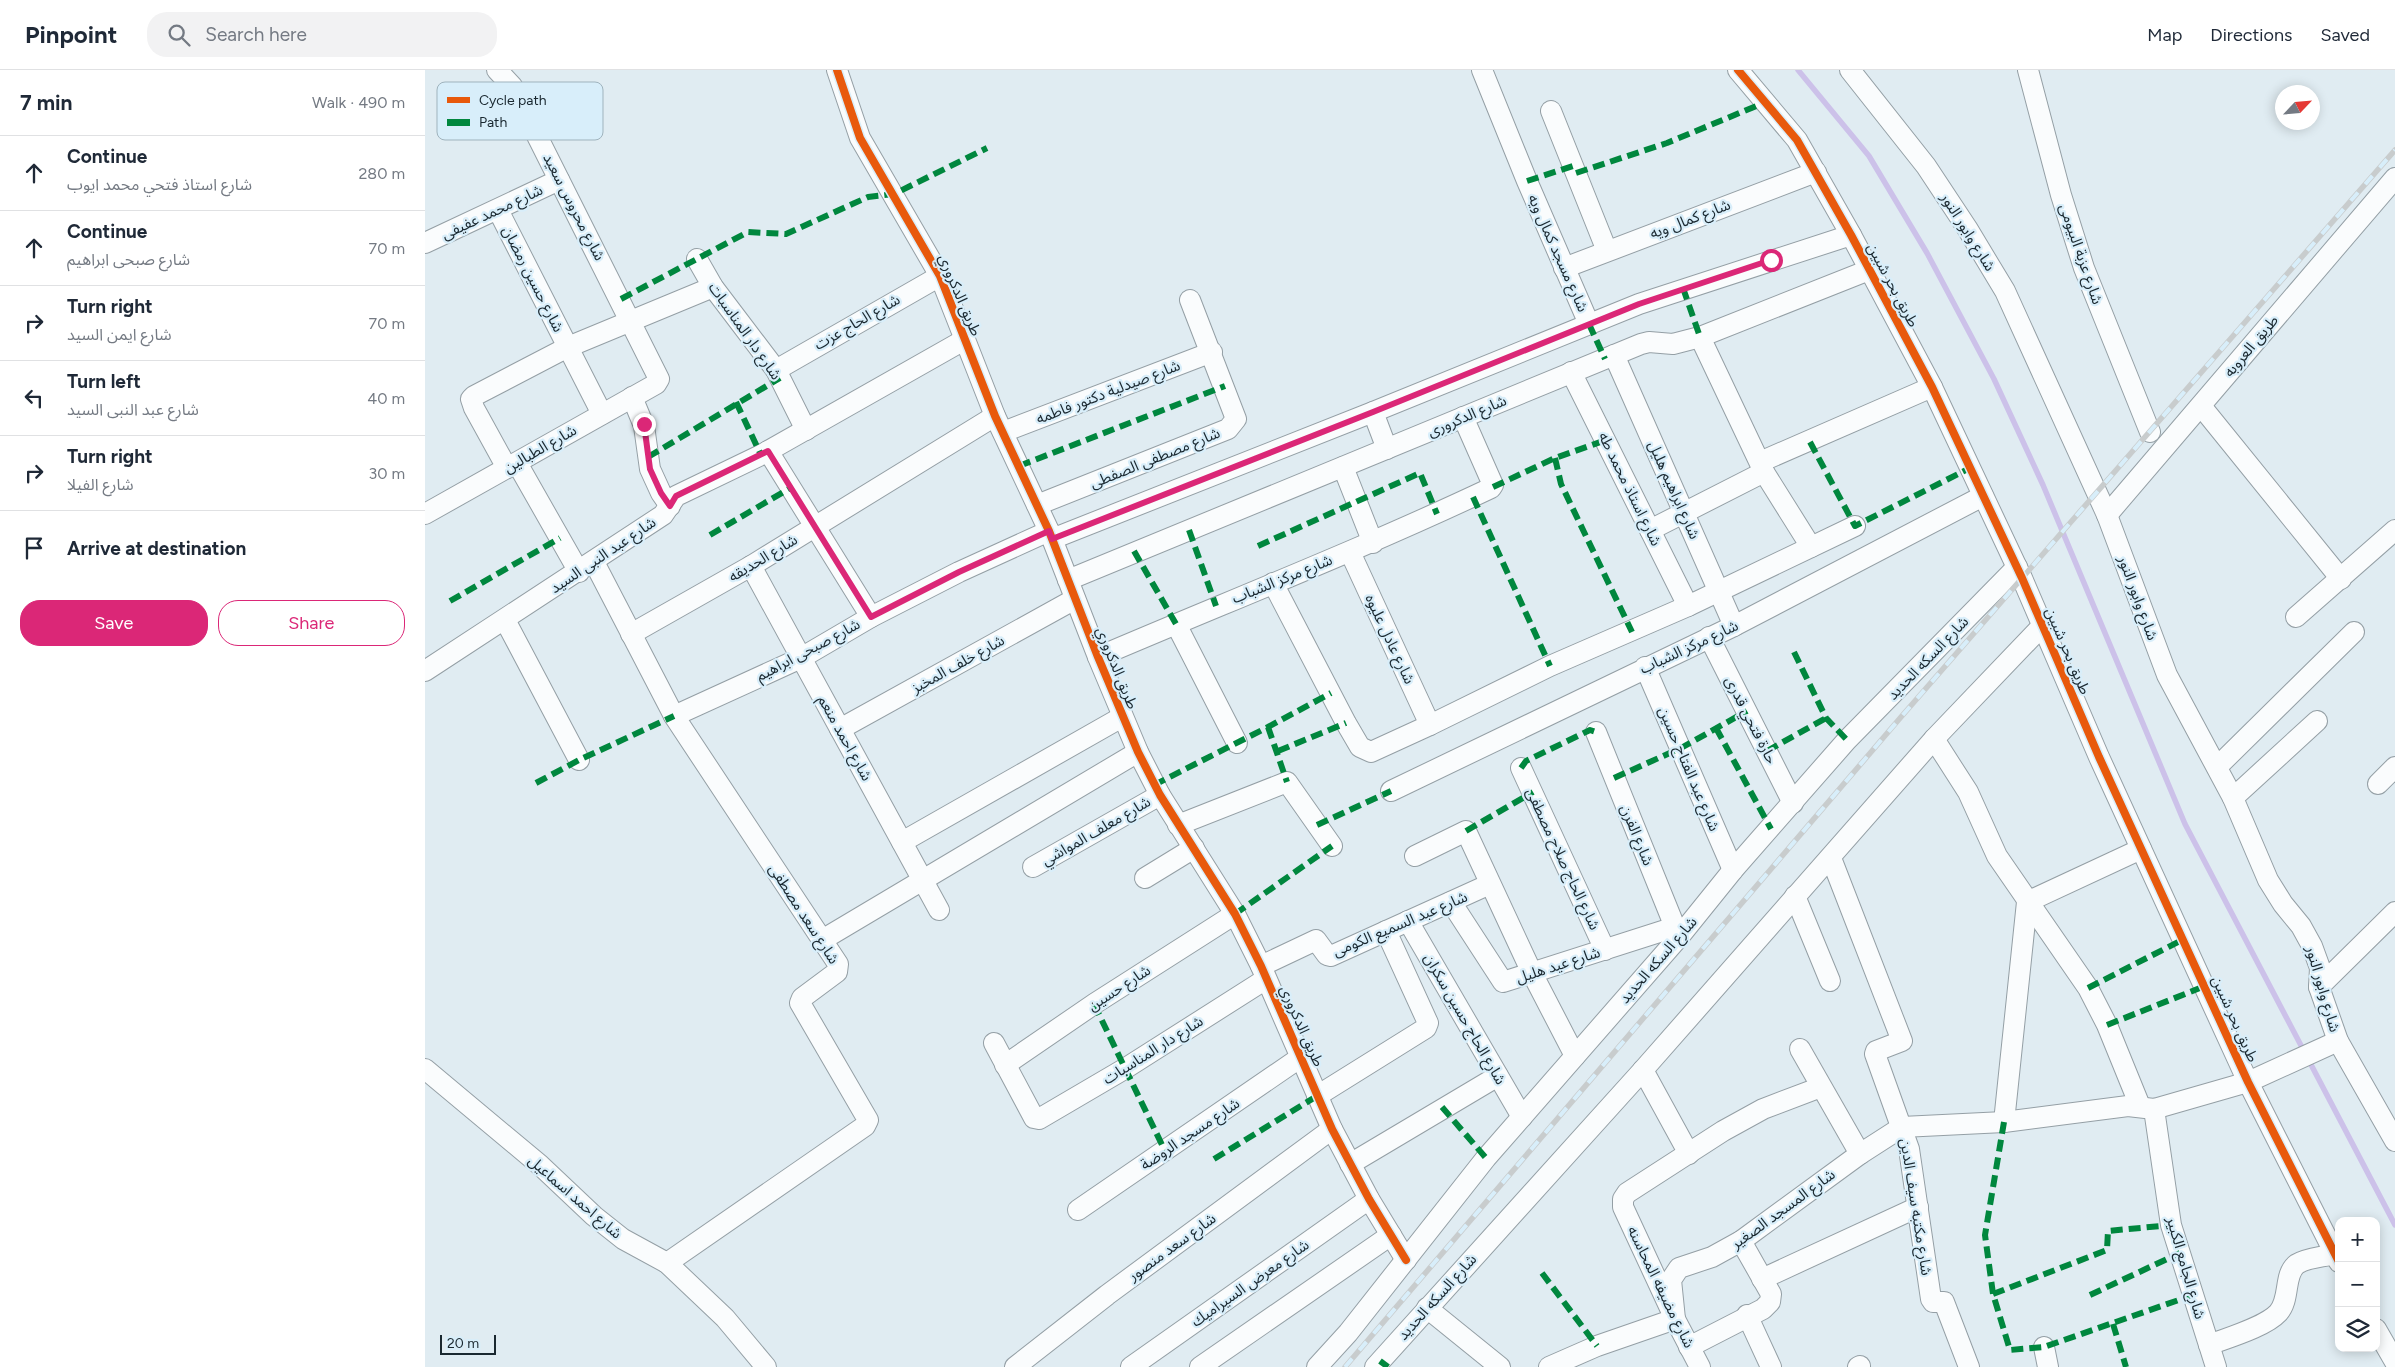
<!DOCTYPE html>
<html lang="en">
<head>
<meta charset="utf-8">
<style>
  :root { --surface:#fff; --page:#f2f2f3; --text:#1f2937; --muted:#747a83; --line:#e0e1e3; --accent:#db2777 }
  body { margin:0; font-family:Figtree,"Noto Sans Arabic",sans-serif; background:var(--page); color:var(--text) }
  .controls { position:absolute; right:15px; bottom:15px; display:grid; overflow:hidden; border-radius:10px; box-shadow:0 2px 12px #0003 }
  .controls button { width:45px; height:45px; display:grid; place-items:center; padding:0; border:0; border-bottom:1px solid var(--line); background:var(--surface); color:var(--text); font:25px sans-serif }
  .compass { position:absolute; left:1850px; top:15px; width:45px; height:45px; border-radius:50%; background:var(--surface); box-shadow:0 2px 12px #0003; rotate:64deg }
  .scale { position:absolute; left:15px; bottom:12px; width:56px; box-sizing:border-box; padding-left:5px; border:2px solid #1a2830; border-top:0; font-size:14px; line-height:18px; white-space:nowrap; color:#1a2830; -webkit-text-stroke:4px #d8eefa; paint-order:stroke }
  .stop { position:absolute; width:15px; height:15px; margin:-11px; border:4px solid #db2777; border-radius:50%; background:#fff }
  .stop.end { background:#db2777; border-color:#fff; box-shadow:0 1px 5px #0008 }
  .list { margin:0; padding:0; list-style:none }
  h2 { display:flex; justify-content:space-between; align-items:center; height:65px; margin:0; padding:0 20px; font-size:21px }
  h2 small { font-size:16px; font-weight:400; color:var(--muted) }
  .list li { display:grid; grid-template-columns:32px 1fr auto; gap:15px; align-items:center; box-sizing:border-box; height:75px; padding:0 20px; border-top:1px solid var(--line) }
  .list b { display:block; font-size:19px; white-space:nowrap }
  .list p { margin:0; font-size:16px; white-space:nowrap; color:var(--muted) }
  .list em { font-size:16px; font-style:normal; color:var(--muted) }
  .actions { display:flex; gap:10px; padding:15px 20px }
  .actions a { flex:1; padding:11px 0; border:1px solid var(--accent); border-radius:20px; text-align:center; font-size:18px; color:var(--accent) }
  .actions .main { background:var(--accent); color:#fff }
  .icon { flex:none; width:28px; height:28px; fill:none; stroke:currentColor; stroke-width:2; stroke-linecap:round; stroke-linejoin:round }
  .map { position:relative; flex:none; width:1970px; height:1297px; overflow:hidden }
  header { display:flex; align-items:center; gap:30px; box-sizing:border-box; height:70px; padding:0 25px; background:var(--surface); border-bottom:1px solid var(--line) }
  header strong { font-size:24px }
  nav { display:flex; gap:28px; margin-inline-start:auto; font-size:18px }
  .search { width:350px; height:45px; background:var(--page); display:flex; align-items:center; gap:12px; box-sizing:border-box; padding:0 18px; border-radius:20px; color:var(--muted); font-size:19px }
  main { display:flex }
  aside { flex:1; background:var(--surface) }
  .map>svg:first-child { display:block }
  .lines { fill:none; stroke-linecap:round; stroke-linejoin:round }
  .stream { stroke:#ccc1e9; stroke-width:5.5 }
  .minor-casing { stroke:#949fa5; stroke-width:22 }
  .minor { stroke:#fafcfd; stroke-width:20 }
  .rail-casing { stroke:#c8cccd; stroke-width:5.5 }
  .rail { stroke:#d8eefa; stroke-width:4; stroke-dasharray:11; stroke-linecap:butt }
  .quiet { stroke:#00873e; stroke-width:6; stroke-dasharray:12 6; stroke-linecap:butt }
  .cycleway-casing { stroke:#d8eefa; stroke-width:11 }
  .cycleway { stroke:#e8590c; stroke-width:8 }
  .route { stroke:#db2777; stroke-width:6 }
  .labels { text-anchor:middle; stroke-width:4.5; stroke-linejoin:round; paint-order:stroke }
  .street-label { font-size:15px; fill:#1a2830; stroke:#d8eefa }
  .key { fill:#d8eefa; stroke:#9fb3bd; stroke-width:1 }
  .key-label { font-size:14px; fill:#1a2830 }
</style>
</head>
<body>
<header>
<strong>Pinpoint</strong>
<div class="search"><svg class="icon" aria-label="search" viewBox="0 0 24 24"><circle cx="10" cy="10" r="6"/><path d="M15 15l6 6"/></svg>Search here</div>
<nav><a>Map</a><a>Directions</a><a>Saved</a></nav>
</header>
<main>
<aside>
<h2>7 min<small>Walk · 490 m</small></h2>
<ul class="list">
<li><svg class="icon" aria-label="ahead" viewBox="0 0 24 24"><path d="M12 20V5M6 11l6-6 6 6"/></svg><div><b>Continue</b><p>شارع استاذ فتحي محمد ايوب</p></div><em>280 m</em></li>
<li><svg class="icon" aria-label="ahead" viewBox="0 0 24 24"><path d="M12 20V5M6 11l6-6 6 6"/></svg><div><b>Continue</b><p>شارع صبحى ابراهيم</p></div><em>70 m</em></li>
<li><svg class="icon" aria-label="right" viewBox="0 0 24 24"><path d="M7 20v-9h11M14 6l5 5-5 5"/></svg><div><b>Turn right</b><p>شارع ايمن السيد</p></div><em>70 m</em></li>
<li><svg class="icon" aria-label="left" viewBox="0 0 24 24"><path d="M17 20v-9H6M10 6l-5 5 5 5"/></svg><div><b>Turn left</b><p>شارع عبد النبى السيد</p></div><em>40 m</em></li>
<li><svg class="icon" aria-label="right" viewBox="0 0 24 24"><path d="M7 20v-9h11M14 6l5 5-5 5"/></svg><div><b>Turn right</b><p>شارع الفيلا</p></div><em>30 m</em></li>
<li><svg class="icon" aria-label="arrive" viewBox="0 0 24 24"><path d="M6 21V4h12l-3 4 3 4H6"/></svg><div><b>Arrive at destination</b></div></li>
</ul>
<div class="actions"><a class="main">Save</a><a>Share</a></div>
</aside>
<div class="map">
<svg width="1970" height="1297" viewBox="0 0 1970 1297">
  <rect width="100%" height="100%" fill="#e0ecf2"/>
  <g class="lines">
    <!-- stream -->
    <polyline class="stream" points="1373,0 1444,86 1502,183 1569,309 1618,415 1760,754 1970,1155"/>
    <defs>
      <g id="minor">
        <polyline points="412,0 435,68 515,206 570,346 624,461 673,587 713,682 735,725 810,844 836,896 907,1059 944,1129 981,1190"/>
        <polyline points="1057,0 1102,111 1164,254"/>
        <polyline points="1313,0 1372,70 1426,165 1507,317 1597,508 1674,687 1823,1012 1914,1192"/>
        <polyline points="1425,0 1501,96 1542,158 1580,221 1682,445 1742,605 1808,728 1843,810 1858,834 1876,856 1887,876 1895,898 1894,917 1913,971 1970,1071"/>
        <polyline points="1603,0 1636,125 1659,198 1725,362"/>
        <polyline points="1126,41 1182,181"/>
        <polyline points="73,140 177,344"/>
        <polyline points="0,173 134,110"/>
        <polyline points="272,189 288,217 351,300 381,360"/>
        <polyline points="1139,198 1391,102"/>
        <polyline points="1275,267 1339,402 1386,477"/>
        <polyline points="1189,285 1309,556"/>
        <polyline points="351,300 515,206"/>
        <polyline points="1146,302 1263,536"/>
        <polyline points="207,327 219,356 225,399 236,423 245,436"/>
        <polyline points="1776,336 1916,509"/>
        <polyline points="948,342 962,379"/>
        <polyline points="578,362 787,282"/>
        <polyline points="343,381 446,547"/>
        <polyline points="1335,392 1507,317"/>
        <polyline points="92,393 154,502"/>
        <polyline points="918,397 948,473"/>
        <polyline points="82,398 49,338 46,329 49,326 143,277 288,217"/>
        <polyline points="612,435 803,359 811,349 765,230"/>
        <polyline points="0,444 231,314 234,309 87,16 72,0"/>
        <polyline points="1682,445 1970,108"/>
        <polyline points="1225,460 1339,402"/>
        <polyline points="627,469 948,342 1214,234 1426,165"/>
        <polyline points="925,482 1005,655"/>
        <polyline points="169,492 249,646 413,894 412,902 377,928 375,933 443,1050 440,1056 242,1193"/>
        <polyline points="326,496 514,840"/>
        <polyline points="643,510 1216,274 1224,272 1248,274 1275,267 1444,200"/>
        <polyline points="848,513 921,653 935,677 946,682 1005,655 1125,596 1263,536 1430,456"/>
        <polyline points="1871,547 1970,460"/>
        <polyline points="80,550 154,690"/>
        <polyline points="751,554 812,673"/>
        <polyline points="206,564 326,496 570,346"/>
        <polyline points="1284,567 1368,733"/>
        <path d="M673 587C804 531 937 479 1066 418L1068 415 1038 347"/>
        <polyline points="1220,597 1308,800"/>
        <polyline points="0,601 238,445 251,426 336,385 539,270"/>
        <polyline points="249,646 376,588 446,547 534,502 624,461"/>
        <polyline points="415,659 650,529"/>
        <polyline points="1171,662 1254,867"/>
        <polyline points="1509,669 1543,722 1572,786 1663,918 1682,955 1715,1036"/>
        <polyline points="1792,697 1929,562"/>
        <polyline points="1096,698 1180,880"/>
        <polyline points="1953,714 1970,697"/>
        <polyline points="966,721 1309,556 1558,426"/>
        <polyline points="1808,728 1892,651"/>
        <polyline points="753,755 862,712 907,776"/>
        <polyline points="477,772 697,647"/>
        <polyline points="990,786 1041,761 1107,903 1150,986"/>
        <polyline points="1406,788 1477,971 1451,981 1450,984 1484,1079 1506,1229 1508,1232 1519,1232 1544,1297"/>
        <polyline points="608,797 735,725"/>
        <polyline points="720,808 769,778"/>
        <polyline points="1370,826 1405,911"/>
        <polyline points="1026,832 1078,912 1250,857"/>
        <polyline points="1602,832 1716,779"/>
        <polyline points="983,851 1097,1047"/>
        <polyline points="397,870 713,682"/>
        <polyline points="836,896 891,870 902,885 906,886 1065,814"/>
        <polyline points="1894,917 1970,842"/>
        <polyline points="569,973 609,1048 614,1049 701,998 841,909"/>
        <polyline points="1375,979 1435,1084"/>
        <polyline points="580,995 669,934 810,844"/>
        <polyline points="0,999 115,1095 169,1146 198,1169 242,1193 300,1248 341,1297"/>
        <polyline points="1218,1000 1264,1084"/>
        <polyline points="892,1026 1001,958 1003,953 961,861"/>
        <polyline points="1729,1039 1746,1155 1791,1297"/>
        <polyline points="1579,1052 1602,832"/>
        <polyline points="925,1094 1073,1006"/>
        <polyline points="653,1140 876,987"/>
        <polyline points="1337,1209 1493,1137"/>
        <polyline points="1002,1238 1075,1297"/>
        <polyline points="1322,1245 1346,1297"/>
        <polyline points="1951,1259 1970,1292"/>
        <path d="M1784 1275C1802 1268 1840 1257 1853 1243 1866 1229 1858 1204 1872 1194 1881 1188 1898 1187 1909 1184"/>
        <polyline points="1264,1277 1338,1239 1345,1232 1346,1224 1316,1171"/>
        <polyline points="1619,1277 1623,1297"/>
        <polyline points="590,1297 682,1225 907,1059"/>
        <polyline points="706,1297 944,1129"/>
        <polyline points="775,1297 966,1165"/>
        <polyline points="892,1297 923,1263 1061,1088 1254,867 1308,800 1422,670 1592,497"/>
        <polyline points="950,1297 1218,1000 1509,669 1617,556"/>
        <polyline points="1124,1297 1172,1276 1250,1249 1246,1210 1254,1198 1287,1187 1316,1171 1435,1084 1477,1057 1579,1052 1703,1036 1729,1039 1823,1012 1913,971"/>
        <polyline points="1275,1297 1250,1249 1198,1137 1198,1129 1202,1123 1298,1061 1338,1039 1396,1017"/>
        <polyline points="1433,1297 1435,1296"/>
      </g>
    </defs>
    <!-- minor casing -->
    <use href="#minor" class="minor-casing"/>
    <!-- minor -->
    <use href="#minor" class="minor"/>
    <defs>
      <polyline id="rail" points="920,1297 1476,647 1970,80"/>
    </defs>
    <!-- rail casing -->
    <use href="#rail" class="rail-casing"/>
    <!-- rail -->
    <use href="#rail" class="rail"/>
    <!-- quiet -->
    <g class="quiet">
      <polyline points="1151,103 1242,73 1341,32"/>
      <polyline points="1102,111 1148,96"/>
      <polyline points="1258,218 1275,267"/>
      <polyline points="196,229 323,162 361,164 443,127 469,124 562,78"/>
      <polyline points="1164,254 1180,289"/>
      <polyline points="311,332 336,385"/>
      <polyline points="1385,372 1430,456 1545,398"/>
      <polyline points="223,387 355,308"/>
      <polyline points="1130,388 1136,414 1207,562"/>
      <polyline points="594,396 800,316"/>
      <polyline points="1068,417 1130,388 1181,370"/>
      <polyline points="1048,427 1125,596"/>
      <polyline points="764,460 791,536"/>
      <polyline points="285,465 367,417"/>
      <polyline points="833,476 995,403 1012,444"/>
      <polyline points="709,481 751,554"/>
      <polyline points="25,531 135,468"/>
      <polyline points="1369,582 1401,648 1422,670"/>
      <polyline points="843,657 862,712"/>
      <polyline points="1291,658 1346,759"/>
      <polyline points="853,681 921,653"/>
      <polyline points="1342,681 1401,648"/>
      <polyline points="1096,698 1101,691 1165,660 1171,662"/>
      <polyline points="1189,708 1256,678 1322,641"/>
      <polyline points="111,713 154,690 249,646"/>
      <polyline points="729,715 843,657 906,623"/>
      <polyline points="892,755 966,721"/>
      <polyline points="1041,761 1108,722"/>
      <polyline points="810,844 907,776"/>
      <polyline points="1663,918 1759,869"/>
      <polyline points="669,934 740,1081"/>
      <polyline points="1682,955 1780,916"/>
      <polyline points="1017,1037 1061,1088"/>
      <polyline points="1579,1052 1560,1165 1568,1224 1585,1280 1619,1277 1768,1225"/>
      <polyline points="789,1089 892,1026"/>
      <polyline points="1117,1203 1172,1276"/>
      <polyline points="1568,1224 1682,1180 1683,1161 1746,1155"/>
      <polyline points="1665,1225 1755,1183"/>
      <polyline points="1688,1254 1701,1297"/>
      <polyline points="955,1291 963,1297"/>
    </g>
    <defs>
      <g id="cycleway">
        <polyline points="412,0 435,68 515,206 570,346 624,461 673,587 713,682 735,725 810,844 836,896 907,1059 944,1129 981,1190"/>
        <polyline points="1313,0 1372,70 1426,165 1507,317 1597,508 1674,687 1823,1012 1914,1192"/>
      </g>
    </defs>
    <!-- cycleway casing -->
    <use href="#cycleway" class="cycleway-casing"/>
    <!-- cycleway -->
    <use href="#cycleway" class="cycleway"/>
  </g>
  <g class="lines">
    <!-- route -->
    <polyline class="route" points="219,354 225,399 236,423 245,436 251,426 343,381 446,547 534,502 624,461 627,469 948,342 1214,234 1346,190"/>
  </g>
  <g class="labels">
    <!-- street labels -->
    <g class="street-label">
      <text transform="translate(149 137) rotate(63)" y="5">شارع محروس سعيد</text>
      <text transform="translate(67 142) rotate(-25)" y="5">شارع محمد عفيفى</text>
      <text transform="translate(1265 149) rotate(-21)" y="5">شارع كمال ويه</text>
      <text transform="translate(1543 162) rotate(58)" y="5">شارع وابور النور</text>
      <text transform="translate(1133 183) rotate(66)" y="5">شارع مسجد كمال ويه</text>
      <text transform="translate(1656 184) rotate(71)" y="5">شارع عزبة البيومى</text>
      <text transform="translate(108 209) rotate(63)" y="5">شارع حسين رمضان</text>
      <text transform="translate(1468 215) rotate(62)" y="5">طريق بحر شبين</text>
      <text transform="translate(535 225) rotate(67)" y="5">طريق الدكروري</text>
      <text transform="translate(432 252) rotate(-30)" y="5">شارع الحاج عزت</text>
      <text transform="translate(320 261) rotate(55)" y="5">شارع دار المناسبات</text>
      <text transform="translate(1826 276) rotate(-50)" y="5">طريق العروبه</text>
      <text transform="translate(683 322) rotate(-21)" y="5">شارع صيدلية دكتور فاطمه</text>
      <text transform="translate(1042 346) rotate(-23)" y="5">شارع الدكرورى</text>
      <text transform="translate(115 379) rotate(-30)" y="5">شارع الطبالين</text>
      <text transform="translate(730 388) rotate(-22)" y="5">شارع مصطفى الصفطى</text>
      <text transform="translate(1205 419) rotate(64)" y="5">شارع استاذ محمد طه</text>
      <text transform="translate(1249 420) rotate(66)" y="5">شارع ابراهيم هليل</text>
      <text transform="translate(178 485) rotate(-34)" y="5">شارع عبد النبى السيد</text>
      <text transform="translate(338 488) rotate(-31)" y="5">شارع الحديقه</text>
      <text transform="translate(857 509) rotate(-22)" y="5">شارع مركز الشباب</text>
      <text transform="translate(1713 528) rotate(70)" y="5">شارع وابور النور</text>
      <text transform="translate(965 569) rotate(65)" y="5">شارع عادل عليوه</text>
      <text transform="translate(1264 577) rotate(-25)" y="5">شارع مركز الشباب</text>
      <text transform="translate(383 580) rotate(-28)" y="5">شارع صبحى ابراهيم</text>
      <text transform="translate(1643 581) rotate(67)" y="5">طريق بحر شبين</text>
      <text transform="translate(1503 588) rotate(-46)" y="5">شارع السكه الحديد</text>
      <text transform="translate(533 594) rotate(-29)" y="5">شارع خلف المخبز</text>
      <text transform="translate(692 598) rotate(68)" y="5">طريق الدكروري</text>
      <text transform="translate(1326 650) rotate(63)" y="5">حارة فتحي قدرى</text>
      <text transform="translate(420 668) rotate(61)" y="5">شارع احمد منعم</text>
      <text transform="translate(1264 699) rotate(67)" y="5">شارع عبد الفتاح حسين</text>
      <text transform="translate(671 761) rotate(-30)" y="5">شارع معلف المواشي</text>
      <text transform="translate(1212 765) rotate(68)" y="5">شارع الفرن</text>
      <text transform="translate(1138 789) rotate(65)" y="5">شارع الحاج صلاح مصطفى</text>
      <text transform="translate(379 844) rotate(57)" y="5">شارع سعد مصطفى</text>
      <text transform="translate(975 854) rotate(-23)" y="5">شارع عبد السميع الكومى</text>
      <text transform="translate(1233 890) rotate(-49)" y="5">شارع السكه الحديد</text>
      <text transform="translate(1133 895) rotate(-18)" y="5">شارع عيد هليل</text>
      <text transform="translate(694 918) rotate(-33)" y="5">شارع حسين</text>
      <text transform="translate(1898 919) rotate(74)" y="5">شارع وابور النور</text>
      <text transform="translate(1040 949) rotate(60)" y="5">شارع الحاج حسين سكران</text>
      <text transform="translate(1810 949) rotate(66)" y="5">طريق بحر شبين</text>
      <text transform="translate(877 956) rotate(66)" y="5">طريق الدكروري</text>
      <text transform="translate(728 980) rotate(-32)" y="5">شارع دار المناسبات</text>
      <text transform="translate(765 1064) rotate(-34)" y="5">شارع مسجد الروضة</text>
      <text transform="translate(150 1127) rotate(41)" y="5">شارع احمد اسماعيل</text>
      <text transform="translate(1491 1137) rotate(81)" y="5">شارع مكتبه سيف الدين</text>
      <text transform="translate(1358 1139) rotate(-36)" y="5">شارع المسجد الصغير</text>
      <text transform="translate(747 1177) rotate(-36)" y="5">شارع سعد منصور</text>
      <text transform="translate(1761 1198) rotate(74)" y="5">شارع الجامع الكبير</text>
      <text transform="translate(825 1213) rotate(-35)" y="5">شارع معرض السيراميك</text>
      <text transform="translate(1236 1217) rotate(64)" y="5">شارع مضيفه المحاسنه</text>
      <text transform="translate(1012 1227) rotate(-48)" y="5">شارع السكه الحديد</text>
    </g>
  </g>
  <!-- legend -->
  <rect x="12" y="12" width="166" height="58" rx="8" class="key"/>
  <rect x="22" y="27" width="23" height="6" fill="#e8590c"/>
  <rect x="22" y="49" width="23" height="7" fill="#00873e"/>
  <g class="key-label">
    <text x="54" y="35">Cycle path</text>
    <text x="54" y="57">Path</text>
  </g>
</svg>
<div class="controls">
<button>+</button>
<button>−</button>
<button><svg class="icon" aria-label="layers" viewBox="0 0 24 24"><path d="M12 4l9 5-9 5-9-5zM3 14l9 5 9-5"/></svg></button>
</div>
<svg class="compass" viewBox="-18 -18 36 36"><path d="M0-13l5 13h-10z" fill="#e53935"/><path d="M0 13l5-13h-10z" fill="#747a83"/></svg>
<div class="scale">20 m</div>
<div class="stop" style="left:1346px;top:190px"></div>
<div class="stop end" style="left:219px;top:354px"></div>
</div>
</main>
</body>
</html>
